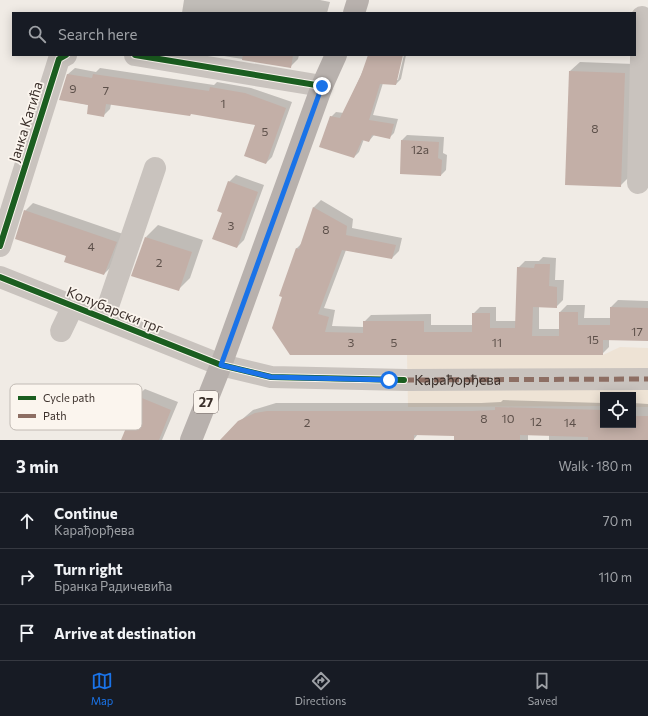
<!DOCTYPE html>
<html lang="en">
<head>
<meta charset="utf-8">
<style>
  :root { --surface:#171b24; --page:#242831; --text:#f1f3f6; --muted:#9ea1a6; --line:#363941; --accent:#1a73e8 }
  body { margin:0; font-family:Commissioner,sans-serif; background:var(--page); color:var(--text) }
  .controls { position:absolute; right:12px; bottom:12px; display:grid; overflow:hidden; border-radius:0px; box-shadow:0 2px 10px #0003 }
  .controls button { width:36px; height:36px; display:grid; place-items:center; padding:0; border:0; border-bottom:1px solid var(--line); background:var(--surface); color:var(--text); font:20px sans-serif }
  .stop { position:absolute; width:12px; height:12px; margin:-9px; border:3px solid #1a73e8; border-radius:50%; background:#fff }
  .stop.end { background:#1a73e8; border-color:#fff; box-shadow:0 1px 4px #0008 }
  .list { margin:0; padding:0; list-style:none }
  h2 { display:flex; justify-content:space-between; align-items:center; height:52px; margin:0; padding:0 16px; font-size:17px }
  h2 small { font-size:13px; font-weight:400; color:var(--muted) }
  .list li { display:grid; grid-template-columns:26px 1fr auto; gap:12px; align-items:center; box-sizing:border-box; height:56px; padding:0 16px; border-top:1px solid var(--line) }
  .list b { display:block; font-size:15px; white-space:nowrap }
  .list p { margin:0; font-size:13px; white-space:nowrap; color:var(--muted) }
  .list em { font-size:13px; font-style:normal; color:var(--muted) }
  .icon { flex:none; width:22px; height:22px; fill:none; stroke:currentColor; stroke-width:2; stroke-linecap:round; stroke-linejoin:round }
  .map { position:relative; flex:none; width:648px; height:440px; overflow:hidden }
  .search { position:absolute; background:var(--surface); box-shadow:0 2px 10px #0003; left:12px; right:12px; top:12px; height:44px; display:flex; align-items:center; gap:10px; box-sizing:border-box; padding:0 14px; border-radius:0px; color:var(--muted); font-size:15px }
  .sheet { height:220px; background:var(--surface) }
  nav { display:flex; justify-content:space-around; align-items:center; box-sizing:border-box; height:56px; border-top:1px solid var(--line); background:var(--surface); font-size:11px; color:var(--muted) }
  nav a { display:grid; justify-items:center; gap:2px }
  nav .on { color:var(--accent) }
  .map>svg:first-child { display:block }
  .plaza { fill:#eee3d5 }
  .shadow { fill:#0003 }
  .building { fill:#c3afa7 }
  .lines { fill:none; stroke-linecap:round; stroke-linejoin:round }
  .minor { stroke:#c9c3be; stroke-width:22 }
  .major { stroke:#b8b1ad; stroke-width:22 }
  .quiet { stroke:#8d6e63; stroke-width:5; stroke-dasharray:10 5; stroke-linecap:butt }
  .cycleway-casing { stroke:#fbf5ee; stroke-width:8 }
  .cycleway { stroke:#1b5e20; stroke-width:6 }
  .route { stroke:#1a73e8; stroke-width:5 }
  .labels { text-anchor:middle; stroke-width:3.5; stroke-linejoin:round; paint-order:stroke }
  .number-label { font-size:12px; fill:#5d504a }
  .shield { fill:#fbf5ee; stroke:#756b66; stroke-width:1 }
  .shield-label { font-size:13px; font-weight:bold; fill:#3b302b }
  .street-label { font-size:14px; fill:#3b302b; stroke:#fbf5ee }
  .key { fill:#fbf5ee; stroke:#c1bab4; stroke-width:1 }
  .key-label { font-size:11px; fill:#3b302b }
</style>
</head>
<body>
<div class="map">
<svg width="648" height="440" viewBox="0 0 648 440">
  <rect width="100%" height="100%" fill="#f0ebe5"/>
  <!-- plaza -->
  <polygon class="plaza" points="620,347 648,348 648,407 633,407 633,395 603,395 603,406 408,407 407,355 603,355"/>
  <!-- shadow -->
  <g class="shadow">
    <polygon points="184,0 320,0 330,2 327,13 182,13"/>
    <polygon points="218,55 299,55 298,59 290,67"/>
    <polygon points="370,55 402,55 396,80 398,80 404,55 406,55 401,79 396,84 383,83 373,115 398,119 394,133 389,138 374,135 369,141 364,139 359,152 354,157 331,117 336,112 344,113"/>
    <polygon points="580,62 634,64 629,177 620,186 570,71"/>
    <polygon points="75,68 96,72 100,68 214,85 217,82 251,88 292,102 272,157 266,163 256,124 192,113 111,104 110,109 103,116 89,105 60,99 68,74"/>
    <polygon points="407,135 444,137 443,153 447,155 446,170 441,175 402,140"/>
    <polygon points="236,175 264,185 244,240 237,247 229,182"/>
    <polygon points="321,200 353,219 352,228 402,238 399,251 392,258 346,250 324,308 335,310 332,326 364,327 364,322 371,315 431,314 431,325 473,325 473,314 480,307 496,307 496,321 517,321 518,268 525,261 539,261 543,257 556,258 555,280 564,280 563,300 556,307 539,306 539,329 560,329 560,312 567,305 585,305 584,318 611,318 611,307 618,300 648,301 648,340 609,340 609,347 602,354 291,354 297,248 302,243 314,207"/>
    <polygon points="33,203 123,234 111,267 104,274 67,255 25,211"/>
    <polygon points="158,225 203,240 190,278 178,290 146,237"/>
    <polygon points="145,389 178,402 162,440 122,440 135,410 137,396"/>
    <polygon points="503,400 603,403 603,425 633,425 633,403 648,404 648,440 549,440 549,434 528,434 528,440 455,440 455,435 418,434 414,439 387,440 223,440 233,427 253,410 276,403 481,403 501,402"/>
  </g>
  <!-- building -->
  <g class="building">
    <polygon points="243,55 293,55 291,68 242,60"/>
    <polygon points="368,55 403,55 396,85 380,84 369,120 394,124 390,139 372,135 369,142 362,140 354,158 319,147 330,116 340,118 361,75"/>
    <polygon points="569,71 625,73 621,187 565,185"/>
    <polygon points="67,74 92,78 93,74 209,91 210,87 245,93 286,108 266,164 244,156 255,125 191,114 190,116 106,104 104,117 87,114 88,105 59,100"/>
    <polygon points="401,140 439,142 438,158 442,160 441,176 400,174"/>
    <polygon points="228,181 258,192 237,248 212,239 222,213 217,211"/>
    <polygon points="313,207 347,226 346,235 396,245 392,259 342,250 318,314 329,317 325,332 363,333 363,321 424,321 424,332 472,332 472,313 490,313 490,328 515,328 517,267 534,268 535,264 550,264 549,286 557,287 557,308 533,307 532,336 559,336 559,312 578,312 578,325 610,325 610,307 648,308 648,341 603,340 603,355 290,355 272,328 282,297 279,296 296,248 299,249"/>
    <polygon points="24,210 117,242 104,275 64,262 66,256 15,239"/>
    <polygon points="145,237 192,252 179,291 131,276"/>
    <polygon points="137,396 171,410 159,440 121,440 133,411 131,410"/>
    <polygon points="495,407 603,410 603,425 633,425 633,416 648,416 648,440 588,440 588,437 520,435 520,440 454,440 454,436 414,435 414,440 220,440 238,421 255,413 267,411 472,411 495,410"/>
  </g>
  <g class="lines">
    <!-- minor -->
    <g class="minor">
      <polyline points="135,55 322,86"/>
      <polyline points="638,183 642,17"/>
      <polyline points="0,246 59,59 66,55"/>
      <path id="s1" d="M0 277 221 365 271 377 407 380 648 379"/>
      <polyline points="104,318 155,168"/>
      <polyline points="61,331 73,306"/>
    </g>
    <!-- major -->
    <g class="major">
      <polyline points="354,13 358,0"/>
      <polyline points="191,440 221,365 322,86 336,55"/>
    </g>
    <!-- quiet -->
    <polyline class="quiet" points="404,380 648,379"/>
    <defs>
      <g id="cycleway">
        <polyline points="135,55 322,86"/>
        <polyline points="0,246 59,59 66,55"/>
        <polyline points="0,277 221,365 271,377 404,380"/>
      </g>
    </defs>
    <!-- cycleway casing -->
    <use href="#cycleway" class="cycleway-casing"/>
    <!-- cycleway -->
    <use href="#cycleway" class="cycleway"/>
  </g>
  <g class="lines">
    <!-- route -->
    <polyline class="route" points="322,86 221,365 271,377 389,380"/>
  </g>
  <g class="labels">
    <!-- number labels -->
    <g class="number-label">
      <text x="73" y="93">9</text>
      <text x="106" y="95">7</text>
      <text x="223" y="108">1</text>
      <text x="595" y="133">8</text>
      <text x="265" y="136">5</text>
      <text x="420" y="154">12a</text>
      <text x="231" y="230">3</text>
      <text x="326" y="234">8</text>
      <text x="91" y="251">4</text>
      <text x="159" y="267">2</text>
      <text x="637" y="336">17</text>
      <text x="593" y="344">15</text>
      <text x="351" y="347">3</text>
      <text x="394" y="347">5</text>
      <text x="497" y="347">11</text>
      <text x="484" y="423">8</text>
      <text x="508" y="423">10</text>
      <text x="536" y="426">12</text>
      <text x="307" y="427">2</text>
      <text x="570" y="427">14</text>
    </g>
    <!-- shield labels -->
    <rect class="shield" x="194" y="391" width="24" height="22" rx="3"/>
    <g class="shield-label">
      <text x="206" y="407">27</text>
    </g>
    <!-- street labels -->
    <g class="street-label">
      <text transform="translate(26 122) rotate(-73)" y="5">Јанка Катића</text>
      <text transform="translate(115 310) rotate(22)" y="5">Колубарски трг</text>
      <text dy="5" stroke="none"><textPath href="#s1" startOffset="476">Карађорђева</textPath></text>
    </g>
  </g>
  <!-- legend -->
  <rect x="10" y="384" width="132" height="46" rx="6" class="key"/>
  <rect x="18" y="396" width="18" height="4" fill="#1b5e20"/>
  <rect x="18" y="414" width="18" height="4" fill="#8d6e63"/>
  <g class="key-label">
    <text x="43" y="402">Cycle path</text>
    <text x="43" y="420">Path</text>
  </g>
</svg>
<div class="controls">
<button><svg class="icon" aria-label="locate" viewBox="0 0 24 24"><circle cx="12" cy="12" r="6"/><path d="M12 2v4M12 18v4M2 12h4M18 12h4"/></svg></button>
</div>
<div class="stop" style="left:389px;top:380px"></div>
<div class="stop end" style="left:322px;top:86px"></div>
<div class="search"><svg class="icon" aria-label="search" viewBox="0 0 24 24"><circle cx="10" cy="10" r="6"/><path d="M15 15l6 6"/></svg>Search here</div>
</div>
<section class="sheet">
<h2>3 min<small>Walk · 180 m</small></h2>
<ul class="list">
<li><svg class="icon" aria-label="ahead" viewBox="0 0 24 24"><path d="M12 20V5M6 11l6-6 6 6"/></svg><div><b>Continue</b><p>Карађорђева</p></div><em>70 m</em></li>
<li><svg class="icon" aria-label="right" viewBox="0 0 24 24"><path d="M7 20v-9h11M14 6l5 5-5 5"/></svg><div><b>Turn right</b><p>Бранка Радичевића</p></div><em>110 m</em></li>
<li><svg class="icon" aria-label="arrive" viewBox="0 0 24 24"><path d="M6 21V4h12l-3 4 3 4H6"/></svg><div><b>Arrive at destination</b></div></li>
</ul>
</section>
<nav>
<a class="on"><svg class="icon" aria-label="map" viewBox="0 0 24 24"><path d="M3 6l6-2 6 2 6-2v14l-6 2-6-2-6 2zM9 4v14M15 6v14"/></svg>Map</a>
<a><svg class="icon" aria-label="directions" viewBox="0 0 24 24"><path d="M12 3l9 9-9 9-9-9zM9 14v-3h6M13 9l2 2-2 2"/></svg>Directions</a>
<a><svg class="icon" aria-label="saved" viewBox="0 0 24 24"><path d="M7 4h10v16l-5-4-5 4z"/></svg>Saved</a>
</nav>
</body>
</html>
